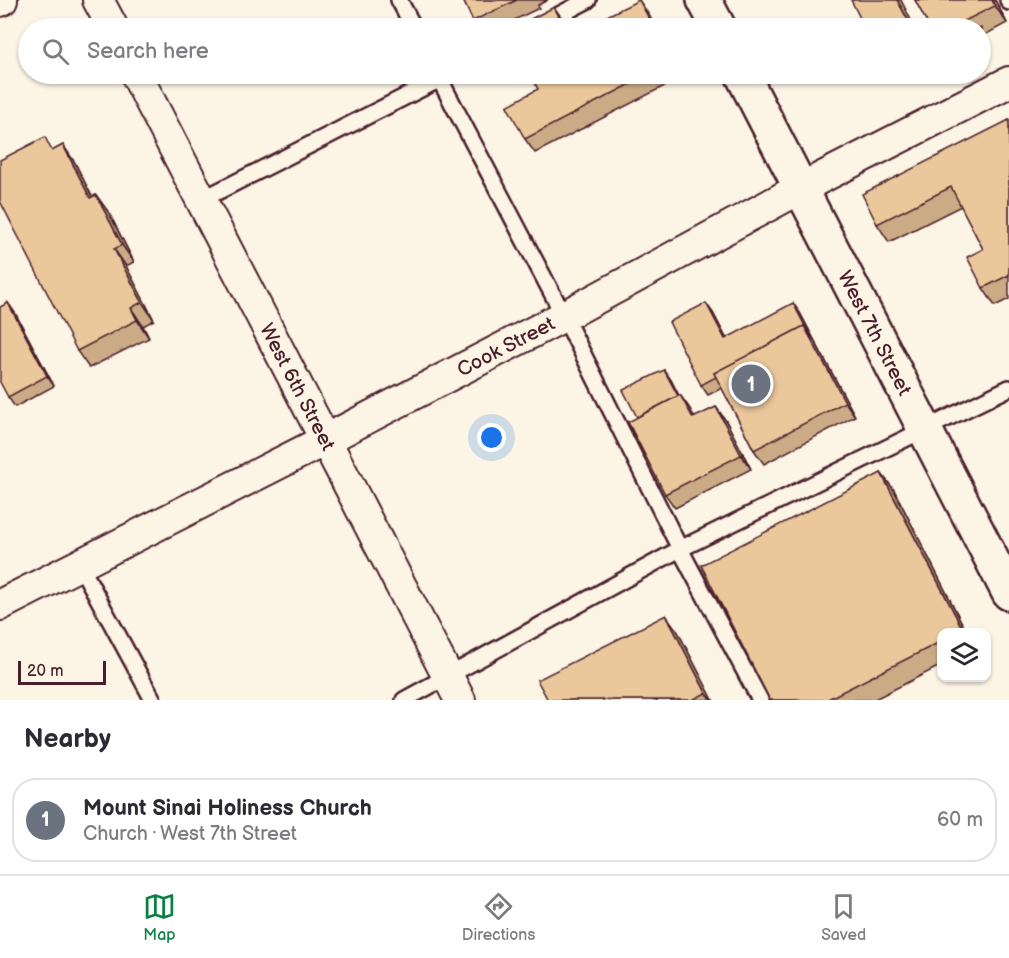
<!DOCTYPE html>
<html lang="en">
<head>
<meta charset="utf-8">
<style>
  :root { --surface:#fff; --page:#f7f7f7; --text:#2b2b33; --muted:#7c7c81; --line:#e1e1e2; --accent:#0b8043 }
  body { margin:0; font-family:"Balsamiq Sans",sans-serif; background:var(--page); color:var(--text) }
  .controls { position:absolute; right:18px; bottom:18px; display:grid; overflow:hidden; border-radius:12px; box-shadow:0 2px 4px #0004 }
  .controls button { width:54px; height:54px; display:grid; place-items:center; padding:0; border:0; border-bottom:2px solid var(--line); background:var(--surface); color:var(--text); font:30px sans-serif }
  .scale { position:absolute; left:18px; bottom:15px; width:88px; box-sizing:border-box; padding-left:6px; border:3px solid #4a1f2b; border-top:0; font-size:16px; line-height:21px; white-space:nowrap; color:#4a1f2b; -webkit-text-stroke:4px #fcf5e5; paint-order:stroke }
  .you { position:absolute; left:492px; top:438px; width:21px; height:21px; margin:-15px; border:4px solid #fff; border-radius:50%; background:#1a73e8; box-shadow:0 0 0 9px #1a73e833 }
  .badge { display:grid; place-items:center; width:39px; height:39px; border-radius:50%; background:var(--accent); color:#fff; font-size:20px; font-weight:700 }
  .pin { position:absolute; translate:-50% -50%; border:3px solid #fff; box-shadow:0 2px 6px #0006 }
  .list { margin:0; padding:0; list-style:none }
  h2 { display:flex; justify-content:space-between; align-items:center; height:78px; margin:0; padding:0 24px; font-size:26px }
  h2 small { font-size:20px; font-weight:400; color:var(--muted) }
  .list li { display:grid; grid-template-columns:39px 1fr auto; gap:18px; align-items:center; box-sizing:border-box; height:84px; margin:0 12px 12px; padding:0 12px; border:2px solid var(--line); border-radius:24px }
  .list b { display:block; font-size:22px; white-space:nowrap }
  .list p { margin:0; font-size:20px; white-space:nowrap; color:var(--muted) }
  .list em { font-size:20px; font-style:normal; color:var(--muted) }
  .icon { flex:none; width:33px; height:33px; fill:none; stroke:currentColor; stroke-width:2; stroke-linecap:round; stroke-linejoin:round }
  .map { position:relative; flex:none; width:1009px; height:700px; overflow:hidden }
  .search { position:absolute; background:var(--surface); box-shadow:0 2px 4px #0004; left:18px; right:18px; top:18px; height:66px; display:flex; align-items:center; gap:15px; box-sizing:border-box; padding:0 21px; border-radius:33px; color:var(--muted); font-size:22px }
  .sheet { height:174px; background:var(--surface) }
  nav { display:flex; justify-content:space-around; align-items:center; box-sizing:border-box; height:84px; border-top:2px solid var(--line); background:var(--surface); font-size:16px; color:var(--muted) }
  nav a { display:grid; justify-items:center; gap:3px }
  nav .on { color:var(--accent) }
  .map>svg:first-child { display:block }
  .lines { fill:none; stroke-linecap:round; stroke-linejoin:round }
  .lane-casing { stroke:#4a1f2b; stroke-width:20 }
  .street-casing { stroke:#4a1f2b; stroke-width:34 }
  .secondary-casing { stroke:#4a1f2b; stroke-width:38 }
  .lane { stroke:#fcf5e5; stroke-width:15 }
  .street { stroke:#fcf5e5; stroke-width:30 }
  .secondary { stroke:#fcf5e5; stroke-width:33 }
  .wall { fill:#caab86; stroke:#4a1f2b; stroke-width:1.5 }
  .shaded-wall { fill:#a48b6d; stroke:#4a1f2b; stroke-width:1.5 }
  .building { fill:#ebc79c; stroke:#4a1f2b; stroke-width:1.5 }
  .labels { text-anchor:middle; stroke-width:5; stroke-linejoin:round; paint-order:stroke }
  .street-label { font-size:20px; fill:#4a1f2b; stroke:#fcf5e5 }
</style>
</head>
<body>
<div class="map">
<svg width="1009" height="700" viewBox="0 0 1009 700">
  <rect width="100%" height="100%" fill="#fcf5e5"/>
  <filter id="ink" filterUnits="userSpaceOnUse"><feTurbulence type="fractalNoise" baseFrequency=".0167" numOctaves="2"/><feDisplacementMap in="SourceGraphic" scale="12" xChannelSelector="R" yChannelSelector="G"/><feConvolveMatrix kernelMatrix="1 2 1 2 8 2 1 2 1" color-interpolation-filters="sRGB"/></filter>
  <g filter="url(#ink)">
    <g class="lines">
      <defs>
        <g id="lane">
          <polyline points="399,0 414,28"/>
          <polyline points="1008,0 1009,2"/>
          <polyline points="534,28 588,0"/>
          <polyline points="437,74 564,316 680,549 760,700"/>
          <polyline points="201,200 450,74"/>
          <polyline points="80,565 153,700"/>
          <polyline points="404,700 680,549 1009,388"/>
        </g>
        <g id="street">
          <polyline points="98,0 113,28"/>
          <polyline points="0,1 2,0"/>
          <path id="s1" d="M136 74 460 700"/>
          <path id="s2" d="M0 605 325 440 564 316 801 188 1009 82"/>
        </g>
        <g id="secondary">
          <polyline points="704,0 719,28"/>
          <path id="s3" d="M742 74 1009 593"/>
        </g>
      </defs>
      <!-- lane casing -->
      <use href="#lane" class="lane-casing"/>
      <!-- street casing -->
      <use href="#street" class="street-casing"/>
      <!-- secondary casing -->
      <use href="#secondary" class="secondary-casing"/>
      <!-- lane -->
      <use href="#lane" class="lane"/>
      <!-- street -->
      <use href="#street" class="street"/>
      <!-- secondary -->
      <use href="#secondary" class="secondary"/>
    </g>
    <!-- wall -->
    <g class="wall">
      <polygon points="463,0 548,0 538,5 539,8 498,28 478,28 473,21"/>
      <polygon points="915,0 995,0 1007,23 981,37 981,28 930,28"/>
      <polygon points="529,74 680,74 682,77 535,153 525,139 538,89 532,77 531,78"/>
      <polygon points="890,74 909,74 895,80"/>
      <polygon points="1009,120 1009,299 995,306 983,288 983,249 961,206 889,242 877,224"/>
      <polygon points="63,145 75,163 92,197 96,195 109,213 134,262 126,266 154,320 143,326 149,338 89,368 77,351 54,150"/>
      <polygon points="8,303 15,313 54,386 15,407 8,397"/>
      <polygon points="713,313 726,338 800,313 855,416 764,464 754,450 722,388 708,395 701,385"/>
      <polygon points="664,370 671,380 679,396 680,395 690,409 694,418 716,407 726,421 751,469 675,508 665,494 637,417"/>
      <polygon points="881,473 894,490 967,633 942,633 942,665 873,700 770,700"/>
      <polygon points="678,632 713,700 548,700"/>
    </g>
    <!-- shaded-wall -->
    <g class="shaded-wall">
      <polygon points="639,0 649,15 656,28 654,28"/>
      <polygon points="897,0 901,0 915,28 912,28"/>
      <polygon points="992,0 995,0 1007,23 995,6"/>
      <polygon points="554,7 564,21 568,28 565,28"/>
      <polygon points="63,145 75,163 102,216 90,198"/>
      <polygon points="96,195 109,213 134,262 122,245"/>
      <polygon points="114,249 126,266 154,320 142,302"/>
      <polygon points="8,303 15,313 54,386 47,376"/>
      <polygon points="706,303 713,313 732,349 725,339"/>
      <polygon points="793,303 800,313 814,340 807,330"/>
      <polygon points="131,308 143,326 149,338 137,320"/>
      <polygon points="804,326 814,340 855,416 845,402"/>
      <polygon points="664,370 671,380 687,411 680,401"/>
      <polygon points="680,395 690,409 703,433 693,418"/>
      <polygon points="716,407 726,421 751,469 741,455"/>
      <polygon points="881,473 894,490 967,633 964,633 963,630"/>
      <polygon points="666,615 678,632 713,700 712,700 706,693"/>
    </g>
    <!-- building -->
    <g class="building">
      <polygon points="463,0 517,0 473,21"/>
      <polygon points="639,0 654,28 583,28"/>
      <polygon points="851,0 897,0 912,28 865,28"/>
      <polygon points="915,0 992,0 995,6 950,28 930,28"/>
      <polygon points="554,7 565,28 514,28"/>
      <polygon points="530,74 650,74 525,139 507,106 538,89"/>
      <polygon points="1009,120 1009,275 983,288 967,257 983,249 951,187 877,224 862,194"/>
      <polygon points="45,137 52,151 63,145 90,198 96,195 122,245 114,249 142,302 131,308 137,320 77,351 0,201 0,160"/>
      <polygon points="8,303 47,376 8,397 0,382 0,307"/>
      <polygon points="706,303 725,339 793,303 807,330 804,326 714,373 716,377 701,385 669,322"/>
      <polygon points="804,326 845,402 754,450 714,373"/>
      <polygon points="664,370 678,396 637,417 623,390"/>
      <polygon points="680,395 693,418 716,407 741,455 665,494 628,422"/>
      <polygon points="881,473 963,630 958,633 942,633 942,641 826,700 770,700 701,565"/>
      <polygon points="666,615 706,693 692,700 548,700 537,680"/>
    </g>
  </g>
  <g class="labels">
    <!-- street labels -->
    <g class="street-label">
      <text dy="7" stroke="none"><textPath href="#s3" startOffset="291">West 7th Street</textPath></text>
      <text dy="7" stroke="none"><textPath href="#s2" startOffset="568">Cook Street</textPath></text>
      <text dy="7" stroke="none"><textPath href="#s1" startOffset="352">West 6th Street</textPath></text>
    </g>
  </g>
</svg>
<div class="controls">
<button><svg class="icon" aria-label="layers" viewBox="0 0 24 24"><path d="M12 4l9 5-9 5-9-5zM3 14l9 5 9-5"/></svg></button>
</div>
<div class="scale">20 m</div>
<div class="you"></div>
<div class="pin badge" style="left:751px;top:384px;background:#6b7280">1</div>
<div class="search"><svg class="icon" aria-label="search" viewBox="0 0 24 24"><circle cx="10" cy="10" r="6"/><path d="M15 15l6 6"/></svg>Search here</div>
</div>
<section class="sheet">
<h2>Nearby<small></small></h2>
<ul class="list">
<li><span class="badge" style="background:#6b7280">1</span><div><b>Mount Sinai Holiness Church</b><p>Church · West 7th Street</p></div><em>60 m</em></li>
</ul>
</section>
<nav>
<a class="on"><svg class="icon" aria-label="map" viewBox="0 0 24 24"><path d="M3 6l6-2 6 2 6-2v14l-6 2-6-2-6 2zM9 4v14M15 6v14"/></svg>Map</a>
<a><svg class="icon" aria-label="directions" viewBox="0 0 24 24"><path d="M12 3l9 9-9 9-9-9zM9 14v-3h6M13 9l2 2-2 2"/></svg>Directions</a>
<a><svg class="icon" aria-label="saved" viewBox="0 0 24 24"><path d="M7 4h10v16l-5-4-5 4z"/></svg>Saved</a>
</nav>
</body>
</html>
